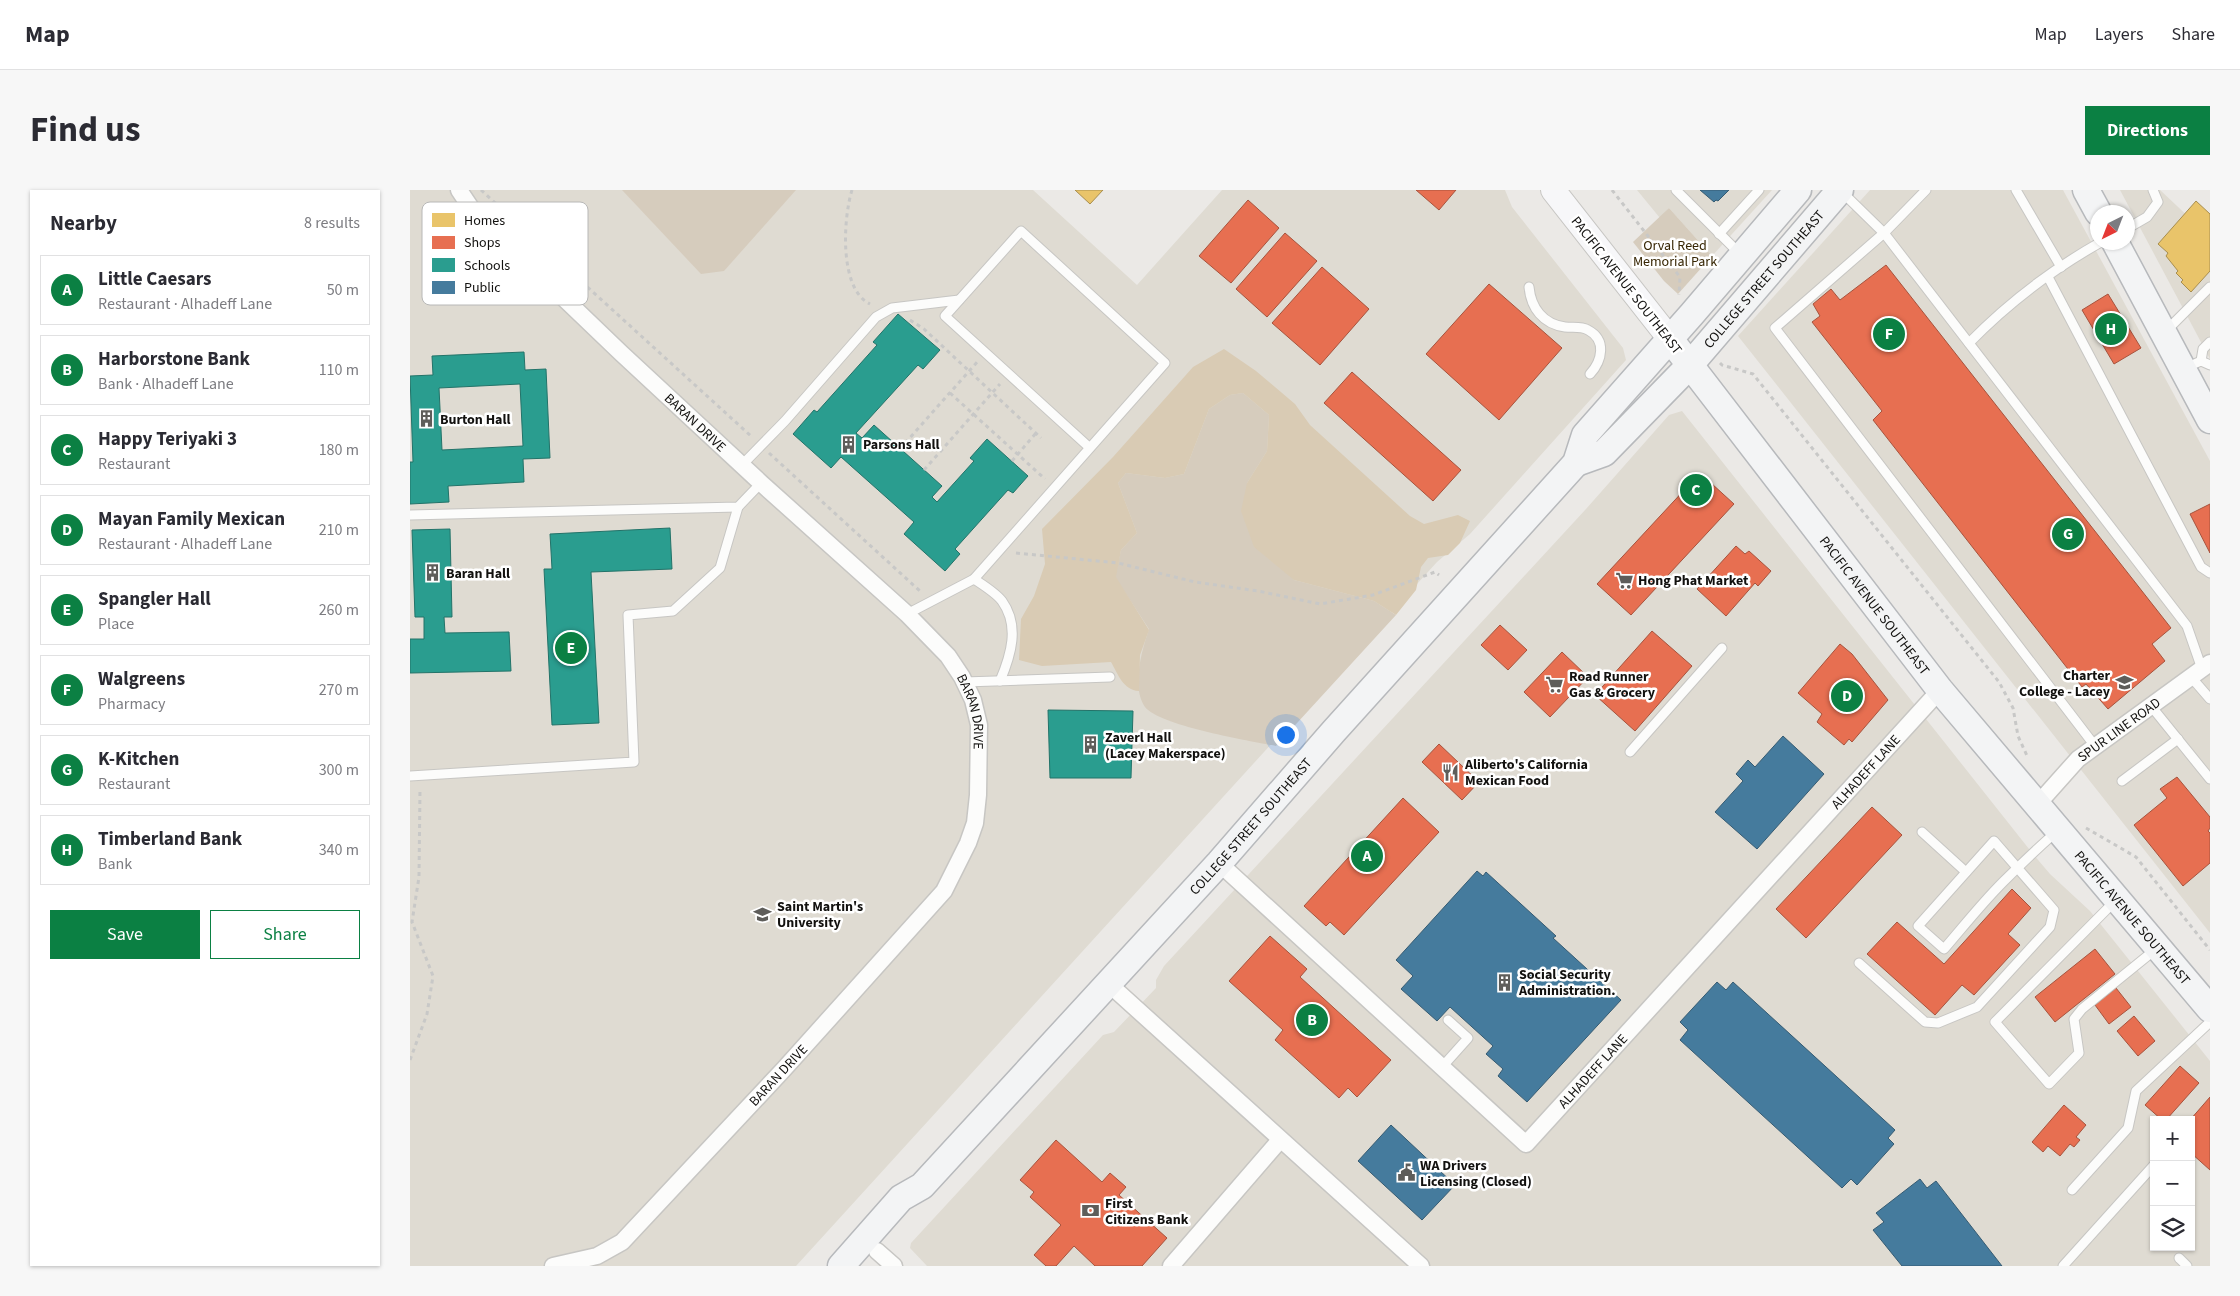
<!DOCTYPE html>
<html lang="en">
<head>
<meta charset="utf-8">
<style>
  :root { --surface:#fff; --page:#f7f7f7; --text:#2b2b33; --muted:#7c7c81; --line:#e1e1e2; --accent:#0b8043 }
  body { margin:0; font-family:"Source Sans 3",sans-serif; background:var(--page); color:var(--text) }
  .controls { position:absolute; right:15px; bottom:15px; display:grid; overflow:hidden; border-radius:0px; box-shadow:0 1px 4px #0004 }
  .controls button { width:45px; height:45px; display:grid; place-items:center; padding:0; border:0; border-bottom:1px solid var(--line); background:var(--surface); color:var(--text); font:25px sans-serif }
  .compass { position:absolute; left:1680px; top:15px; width:45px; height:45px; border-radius:50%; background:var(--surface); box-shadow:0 1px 4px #0004; rotate:222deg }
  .you { position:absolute; left:875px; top:544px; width:18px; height:18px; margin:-12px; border:4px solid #fff; border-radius:50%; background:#1a73e8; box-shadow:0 0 0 8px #1a73e833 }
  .badge { display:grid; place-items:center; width:32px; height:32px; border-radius:50%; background:var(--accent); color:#fff; font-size:16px; font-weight:700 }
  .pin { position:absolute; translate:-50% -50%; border:2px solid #fff; box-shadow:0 1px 5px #0006 }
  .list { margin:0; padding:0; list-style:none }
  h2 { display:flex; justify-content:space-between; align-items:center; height:65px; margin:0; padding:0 20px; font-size:21px }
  h2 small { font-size:16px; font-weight:400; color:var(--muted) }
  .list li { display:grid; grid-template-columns:32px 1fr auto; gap:15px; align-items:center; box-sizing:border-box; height:70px; margin:0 10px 10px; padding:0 10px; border:1px solid var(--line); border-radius:0px }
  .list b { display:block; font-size:19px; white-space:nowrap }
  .list p { margin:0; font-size:16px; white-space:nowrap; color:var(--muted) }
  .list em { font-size:16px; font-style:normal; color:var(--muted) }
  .actions { display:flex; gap:10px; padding:15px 20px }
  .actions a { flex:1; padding:11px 0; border:1px solid var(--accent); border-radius:0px; text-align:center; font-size:18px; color:var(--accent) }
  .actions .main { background:var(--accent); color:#fff }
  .icon { flex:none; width:28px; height:28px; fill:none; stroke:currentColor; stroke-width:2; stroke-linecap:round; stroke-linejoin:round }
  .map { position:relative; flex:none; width:1800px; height:1076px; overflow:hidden; border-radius:0px }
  header { display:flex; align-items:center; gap:30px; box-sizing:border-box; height:70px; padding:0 25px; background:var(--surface); border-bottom:1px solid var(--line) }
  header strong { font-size:24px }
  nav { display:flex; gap:28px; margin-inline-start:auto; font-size:18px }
  .intro { display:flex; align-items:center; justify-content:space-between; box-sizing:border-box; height:120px; padding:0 30px }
  h1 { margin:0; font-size:35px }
  .button { padding:12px 22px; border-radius:0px; background:var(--accent); color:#fff; font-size:18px; font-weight:700 }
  main { display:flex; gap:30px; padding:0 30px }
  aside { flex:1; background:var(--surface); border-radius:0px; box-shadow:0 1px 4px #0004 }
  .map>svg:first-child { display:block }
  .built { fill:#dfdbd2; fill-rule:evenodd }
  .green { fill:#d6ccbd }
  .forest { fill:#d9cbb4 }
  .homes { fill:#e9c46a; stroke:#a88e4f }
  .shops { fill:#e76f51; stroke:#a7533d }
  .schools { fill:#2a9d8f; stroke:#237369; fill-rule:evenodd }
  .public { fill:#457b9d; stroke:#365b72 }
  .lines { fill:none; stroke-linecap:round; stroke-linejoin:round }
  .service-casing { stroke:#c7c6c3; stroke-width:11 }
  .minor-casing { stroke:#c7c6c3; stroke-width:19 }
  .secondary-casing { stroke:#c7c6c3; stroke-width:26 }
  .primary-casing { stroke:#b7b9bc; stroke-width:29 }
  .path { stroke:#c8c8c7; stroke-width:3; stroke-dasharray:4 4; stroke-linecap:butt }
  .service { stroke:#fcfcfb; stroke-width:9 }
  .minor { stroke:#fcfcfb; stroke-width:16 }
  .secondary { stroke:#f7f7f9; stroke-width:24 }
  .primary { stroke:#f3f4f5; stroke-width:26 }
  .labels { text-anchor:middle; stroke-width:5; stroke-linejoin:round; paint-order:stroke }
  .park-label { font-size:14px; fill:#372604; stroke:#fff }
  .street-label { font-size:14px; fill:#12110f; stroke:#fff }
  .poi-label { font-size:14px; font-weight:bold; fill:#12110f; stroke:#fff; text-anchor:start }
  .key { fill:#fff; stroke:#b8b8b7; stroke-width:1 }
  .key-label { font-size:14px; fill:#12110f }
</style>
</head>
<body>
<header>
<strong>Map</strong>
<nav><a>Map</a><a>Layers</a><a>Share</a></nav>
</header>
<div class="intro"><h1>Find us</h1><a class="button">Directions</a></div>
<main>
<aside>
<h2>Nearby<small>8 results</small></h2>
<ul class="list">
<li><span class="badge">A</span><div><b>Little Caesars</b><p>Restaurant · Alhadeff Lane</p></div><em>50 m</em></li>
<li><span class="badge">B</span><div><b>Harborstone Bank</b><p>Bank · Alhadeff Lane</p></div><em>110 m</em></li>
<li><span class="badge">C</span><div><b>Happy Teriyaki 3</b><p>Restaurant</p></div><em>180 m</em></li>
<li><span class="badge">D</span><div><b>Mayan Family Mexican</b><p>Restaurant · Alhadeff Lane</p></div><em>210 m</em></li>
<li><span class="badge">E</span><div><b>Spangler Hall</b><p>Place</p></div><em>260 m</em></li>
<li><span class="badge">F</span><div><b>Walgreens</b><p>Pharmacy</p></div><em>270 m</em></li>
<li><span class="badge">G</span><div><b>K-Kitchen</b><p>Restaurant</p></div><em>300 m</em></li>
<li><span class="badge">H</span><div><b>Timberland Bank</b><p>Bank</p></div><em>340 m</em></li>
</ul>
<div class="actions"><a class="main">Save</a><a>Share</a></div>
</aside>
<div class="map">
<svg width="1800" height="1076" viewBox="0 0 1800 1076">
  <rect width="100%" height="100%" fill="#ebe9e6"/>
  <!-- built -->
  <g class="built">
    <polygon points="0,0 623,0 727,95 812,0 1095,0 1102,17 1213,158 1216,170 1060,344 1027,372 386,1076 0,1076"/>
    <polygon points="1227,0 1362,0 1302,66 1259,18 1250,28"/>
    <polygon points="1460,0 1653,0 1800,271 1800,743 1328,146"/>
    <polygon points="1710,0 1750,0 1800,47 1800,169"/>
    <path d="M1272 221 1623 664 1640 684 1680 721 1800 871V1076H517L500 1058 501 1053 693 845 704 842 746 798V790L754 776 1176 319 1259 225ZM1744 930H1781V1057H1744Z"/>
  </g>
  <!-- green -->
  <g class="green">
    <polygon points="212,0 386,0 314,81 291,84"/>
    <polygon points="1259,18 1302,66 1268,104 1254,91 1223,52"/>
    <path d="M833 203 859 225 857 261 837 293 884 390 964 411 986 425 866 556C841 551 750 536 735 517 721 497 732 460 739 439L705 387 711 360 727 343 708 293 716 283 755 288 774 284 799 219 820 205Z"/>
  </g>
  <!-- forest -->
  <path class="forest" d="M814 159 846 181 885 214 900 235 1000 326 1014 334 1048 325 1060 331 1050 353 1038 365 1018 368 1011 377 1006 400 986 425 964 411 884 390 844 357 831 321 837 293 857 261 859 225 833 203 820 205 799 219 774 284 755 288 716 283 708 293 727 343 711 360 706 387 739 440 730 465 729 501C713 500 708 484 701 472L632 476 609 470 611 429 624 406 635 374 632 339 703 267 783 177Z"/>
  <!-- homes -->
  <g class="homes">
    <polygon points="665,0 693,0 680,14"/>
    <polygon points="1786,11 1800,24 1800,81 1781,102 1771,92 1773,90 1766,83 1768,81 1756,66 1758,63 1748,54"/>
  </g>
  <!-- shops -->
  <g class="shops">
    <polygon points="1006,0 1046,0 1029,20"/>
    <polygon points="838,10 869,38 821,93 789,66"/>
    <polygon points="875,43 907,71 857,127 826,99"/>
    <polygon points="1476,75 1761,438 1742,454 1755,471 1698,519 1676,494 1672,497 1463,230 1472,221 1402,132 1410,126 1403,114 1421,99 1430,110"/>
    <polygon points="912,77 959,119 910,175 862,133"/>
    <polygon points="1079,94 1152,158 1089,230 1016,164"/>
    <polygon points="1698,104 1731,158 1704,174 1672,120"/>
    <polygon points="942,182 1051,280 1023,311 914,213"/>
    <polygon points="1290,283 1324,314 1221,425 1187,394"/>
    <polygon points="1800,314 1800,363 1780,324"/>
    <polygon points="1326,356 1335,364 1339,361 1361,381 1348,396 1345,393 1316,426 1287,399"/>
    <polygon points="1090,435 1117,460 1098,480 1071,455"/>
    <polygon points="1242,441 1282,476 1225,541 1185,505"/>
    <polygon points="1430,454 1442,464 1478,510 1442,552 1439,549 1434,555 1407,532 1412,524 1388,503"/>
    <polygon points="1152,462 1178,487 1140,527 1114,502"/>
    <polygon points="1029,554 1069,592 1052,610 1012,572"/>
    <polygon points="1767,587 1800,627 1800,638 1798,641 1800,643 1800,673 1773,696 1724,635 1757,608 1750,599"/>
    <polygon points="993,608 1029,642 934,745 920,732 916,736 894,716"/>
    <polygon points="1462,617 1492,645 1396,748 1366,719"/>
    <polygon points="1602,699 1621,718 1598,744 1610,755 1564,805 1552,795 1525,825 1457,764 1487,732 1534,774"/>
    <polygon points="860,746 897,779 890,787 981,870 947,907 938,898 929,908 865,850 873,840 819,791"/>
    <polygon points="1685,759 1705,784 1645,832 1625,807"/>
    <polygon points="1706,798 1721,817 1699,834 1685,815"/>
    <polygon points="1724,826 1745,851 1728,866 1707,841"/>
    <polygon points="1770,876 1789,893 1756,930 1752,930 1735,915"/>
    <polygon points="1800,907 1800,980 1781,963 1780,930"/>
    <polygon points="1654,915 1676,935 1666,947 1670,950 1664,957 1660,954 1650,966 1638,956 1633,962 1622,952"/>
    <polygon points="646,950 692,992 700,983 716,997 709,1005 757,1048 732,1076 685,1076 664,1056 646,1076 636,1076 624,1065 651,1035 620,1007 624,1002 610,990"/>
  </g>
  <!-- schools -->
  <g class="schools">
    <polygon points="488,124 530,160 513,179 508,175 446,243 452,248 464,235 532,296 522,307 527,312 564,271 560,268 577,249 618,286 603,303 598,300 545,359 550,364 535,381 494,344 504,332 431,267 421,278 383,244 404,220 407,222 467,155 463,152"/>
    <path d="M114 162 115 180 136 179 140 268 113 269 114 292 38 296 39 312 0 314V272H3L0 186 23 185 22 166ZM110 194 113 256 32 260 29 198Z"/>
    <polygon points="260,338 262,379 181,382 189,533 142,535 134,379 142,379 140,344"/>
    <polygon points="40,339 42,427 34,427 35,443 99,442 101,481 0,483 0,449 14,449 14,427 5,427 2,340"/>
    <polygon points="638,520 723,521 721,588 640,588"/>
  </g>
  <!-- public -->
  <g class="public">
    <polygon points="1290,0 1319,0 1308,11 1306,10 1304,12"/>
    <polygon points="1373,546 1414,584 1347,659 1305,622 1333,591 1326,584 1338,570 1345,577"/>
    <polygon points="1067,681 1073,686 1076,682 1146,746 1143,748 1211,810 1117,912 1088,886 1093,879 1076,864 1083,856 1040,817 1027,831 991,799 1003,786 986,770"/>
    <polygon points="1307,792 1316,800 1323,792 1485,940 1478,948 1484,954 1447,995 1441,989 1432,998 1270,850 1278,840 1270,832"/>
    <polygon points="981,935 1045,995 1012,1030 948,971"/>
    <polygon points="1510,989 1517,998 1526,991 1592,1076 1492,1076 1463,1040 1474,1032 1466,1023"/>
  </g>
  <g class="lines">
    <defs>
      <g id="service">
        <polyline points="1266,0 1331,65"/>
        <polyline points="1516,0 1474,43 1365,138 1685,556"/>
        <polyline points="1606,0 1651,77"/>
        <polyline points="1432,2 1474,43 1777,436 1792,479"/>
        <polyline points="1718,38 1737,27 1748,12 1743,0"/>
        <polyline points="1309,44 1349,0"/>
        <polyline points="1638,87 1791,377 1800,383"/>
        <path d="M1119 97C1121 118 1133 134 1155 137 1163 138 1171 136 1178 140 1197 150 1192 171 1180 184"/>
        <polyline points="1756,141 1800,97"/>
        <path d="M1559 153C1597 114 1643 79 1691 52"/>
        <polyline points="1791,171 1793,159 1800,152"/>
        <polyline points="1775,178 1791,171 1800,175"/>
        <polyline points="332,275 375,231 466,127 482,118 549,110"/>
        <polyline points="0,325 328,317 351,293"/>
        <path d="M564 389C573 395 586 403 592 411 610 436 601 465 590 491"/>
        <polyline points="497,424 564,389 755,173 611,41 535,126 680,258"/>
        <polyline points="1781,487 1800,509"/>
        <polyline points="554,492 700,487"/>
        <polyline points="1741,516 1800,589"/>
        <polyline points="1220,562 1312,458"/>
        <polyline points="0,586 224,572 218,425 263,421 310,378 328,317"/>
        <polyline points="1712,591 1768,549"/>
        <polyline points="1512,642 1556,682"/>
        <polyline points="1705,711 1585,832 1639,894 1669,863 1664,829 1672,819 1746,759"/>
        <path d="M1449 773 1515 832 1528 833 1567 817 1640 737 1644 720 1584 651 1508 736 1534 759C1553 737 1572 713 1593 692 1610 675 1628 658 1646 642"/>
        <polyline points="1032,877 1058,848 1038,830"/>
        <polyline points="1662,1000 1718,938 1726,901 1800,832"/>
        <polyline points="1769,1068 1777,1076"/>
        <polyline points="1653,1076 1744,975"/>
      </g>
      <g id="minor">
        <path id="s1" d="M49 0 63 21 211 163 351 293 497 424 538 466 552 487 563 510 569 535 568 605 565 633 558 653 534 701 374 879 212 1052 187 1066 143 1076"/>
        <path id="s2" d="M1627 615 1668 569 1800 473"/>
        <path id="s3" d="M809 673 1116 954 1530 500"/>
        <polyline points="699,794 1011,1076"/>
        <polyline points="467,1061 484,1076"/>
        <polyline points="761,1076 870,950"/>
      </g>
      <polyline id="secondary" points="1143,0 1260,149"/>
      <g id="primary">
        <polyline points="1676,0 1688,22"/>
        <polyline points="1705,52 1800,230"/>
        <path id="s4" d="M1260 149 1530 500 1800 819"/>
        <path id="s5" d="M1166 273 1194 263 1279 176 1430 0"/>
        <path id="s6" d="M431 1076 491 1008 512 996 809 673 924 541 1166 273 1175 245 1282 124 1388 0"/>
      </g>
    </defs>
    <!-- service casing -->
    <use href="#service" class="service-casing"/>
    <!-- minor casing -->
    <use href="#minor" class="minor-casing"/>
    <!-- secondary casing -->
    <use href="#secondary" class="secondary-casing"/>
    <!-- primary casing -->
    <use href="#primary" class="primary-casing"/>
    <!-- path -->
    <g class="path">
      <polyline points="71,0 342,247"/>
      <path d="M442 0C433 29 429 99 460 114"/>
      <polyline points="1202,0 1270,87 1269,105"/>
      <polyline points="500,130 514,139 631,248"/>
      <polyline points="1310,173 1312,175 1343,184 1589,492 1603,518 1608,546 1618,568"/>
      <polyline points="540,203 635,289"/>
      <polyline points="490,259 568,171"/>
      <polyline points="359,263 511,402"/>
      <polyline points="602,271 626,243"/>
      <polyline points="514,280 590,194"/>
      <polyline points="606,363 708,373 785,392 848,401 910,414 963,405 1025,382 1029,385"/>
      <polyline points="1676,638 1726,667 1800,760"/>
      <polyline points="0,870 17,824 23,786 2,732 9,687 10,598"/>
    </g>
    <!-- service -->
    <use href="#service" class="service"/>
    <!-- minor -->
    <use href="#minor" class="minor"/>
    <!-- secondary -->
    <use href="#secondary" class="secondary"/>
    <!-- primary -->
    <use href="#primary" class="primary"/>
  </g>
  <!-- icons -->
  <defs>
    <symbol id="building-bare" viewBox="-9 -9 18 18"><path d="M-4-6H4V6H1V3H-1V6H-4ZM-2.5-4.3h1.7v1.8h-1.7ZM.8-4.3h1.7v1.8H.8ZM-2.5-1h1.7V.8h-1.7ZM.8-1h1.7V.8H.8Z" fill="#5e5d5a" stroke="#fff" stroke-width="2.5" paint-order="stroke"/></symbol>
    <symbol id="supermarket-bare" viewBox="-9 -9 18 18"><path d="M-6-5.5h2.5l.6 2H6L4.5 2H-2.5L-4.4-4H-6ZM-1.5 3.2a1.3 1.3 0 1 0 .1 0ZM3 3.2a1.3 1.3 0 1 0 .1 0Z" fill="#5e5d5a" stroke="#fff" stroke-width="2.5" paint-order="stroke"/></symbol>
    <symbol id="university-bare" viewBox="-9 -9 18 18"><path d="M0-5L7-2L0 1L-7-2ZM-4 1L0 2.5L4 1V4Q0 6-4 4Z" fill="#5e5d5a" stroke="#fff" stroke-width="2.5" paint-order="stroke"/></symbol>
    <symbol id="restaurant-bare" viewBox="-9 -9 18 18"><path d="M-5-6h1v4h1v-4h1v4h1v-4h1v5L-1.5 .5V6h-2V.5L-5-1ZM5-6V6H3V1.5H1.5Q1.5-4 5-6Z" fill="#5e5d5a" stroke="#fff" stroke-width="2.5" paint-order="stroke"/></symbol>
    <symbol id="civic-bare" viewBox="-9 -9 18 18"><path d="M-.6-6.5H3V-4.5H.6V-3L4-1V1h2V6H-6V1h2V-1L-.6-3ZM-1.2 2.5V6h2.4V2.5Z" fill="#5e5d5a" stroke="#fff" stroke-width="2.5" paint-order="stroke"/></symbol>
    <symbol id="bank-bare" viewBox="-9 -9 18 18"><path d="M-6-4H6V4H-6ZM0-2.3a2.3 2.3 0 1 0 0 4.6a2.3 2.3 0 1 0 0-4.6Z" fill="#5e5d5a" stroke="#fff" stroke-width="2.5" paint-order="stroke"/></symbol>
  </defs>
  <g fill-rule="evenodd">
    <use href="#building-bare" x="4" y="216" width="25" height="25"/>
    <use href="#building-bare" x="426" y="242" width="25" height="25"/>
    <use href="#building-bare" x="10" y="370" width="25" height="25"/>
    <use href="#supermarket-bare" x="1202" y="378" width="25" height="25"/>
    <use href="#university-bare" x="1702" y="480" width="25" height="25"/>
    <use href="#supermarket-bare" x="1132" y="482" width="25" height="25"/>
    <use href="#building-bare" x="668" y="542" width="25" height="25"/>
    <use href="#restaurant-bare" x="1028" y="570" width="25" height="25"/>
    <use href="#university-bare" x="340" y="712" width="25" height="25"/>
    <use href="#building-bare" x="1082" y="780" width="25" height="25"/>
    <use href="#civic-bare" x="984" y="970" width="25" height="25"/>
    <use href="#bank-bare" x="668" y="1008" width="25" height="25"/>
  </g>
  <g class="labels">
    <!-- park labels -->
    <g class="park-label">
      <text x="1265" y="60">Orval Reed<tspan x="1265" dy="16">Memorial Park</tspan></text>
    </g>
    <!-- street labels -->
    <g class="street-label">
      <text dy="5" stroke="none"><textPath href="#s5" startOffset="266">COLLEGE STREET SOUTHEAST</textPath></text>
      <text transform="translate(1217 95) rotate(52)" y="5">PACIFIC AVENUE SOUTHEAST</text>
      <text dy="5" stroke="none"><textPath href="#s1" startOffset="332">BARAN DRIVE</textPath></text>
      <text dy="5" stroke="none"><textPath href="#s4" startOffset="336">PACIFIC AVENUE SOUTHEAST</textPath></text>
      <text dy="5" stroke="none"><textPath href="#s1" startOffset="738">BARAN DRIVE</textPath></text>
      <text dy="5" stroke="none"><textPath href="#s2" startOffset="112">SPUR LINE ROAD</textPath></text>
      <text dy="5" stroke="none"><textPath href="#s3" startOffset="920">ALHADEFF LANE</textPath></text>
      <text dy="5" stroke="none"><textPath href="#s6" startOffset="602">COLLEGE STREET SOUTHEAST</textPath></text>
      <text dy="5" stroke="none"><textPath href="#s4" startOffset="741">PACIFIC AVENUE SOUTHEAST</textPath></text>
      <text dy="5" stroke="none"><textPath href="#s3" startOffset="515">ALHADEFF LANE</textPath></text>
      <text transform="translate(368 885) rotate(-47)" y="5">BARAN DRIVE</text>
    </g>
    <!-- poi labels -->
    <g class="poi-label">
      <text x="30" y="234">Burton Hall</text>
      <text x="453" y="259">Parsons Hall</text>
      <text x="36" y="388">Baran Hall</text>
      <text x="1228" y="395">Hong Phat Market</text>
      <text x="1700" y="490" text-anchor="end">Charter<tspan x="1700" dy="16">College - Lacey</tspan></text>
      <text x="1159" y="491">Road Runner<tspan x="1159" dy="16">Gas &amp; Grocery</tspan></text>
      <text x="695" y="552">Zaverl Hall<tspan x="695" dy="16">(Lacey Makerspace)</tspan></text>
      <text x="1055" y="579">Aliberto's California<tspan x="1055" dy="16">Mexican Food</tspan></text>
      <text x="367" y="721">Saint Martin's<tspan x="367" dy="16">University</tspan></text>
      <text x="1109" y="789">Social Security<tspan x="1109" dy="16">Administration.</tspan></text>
      <text x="1010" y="980">WA Drivers<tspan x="1010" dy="16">Licensing (Closed)</tspan></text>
      <text x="695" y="1018">First<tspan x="695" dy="16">Citizens Bank</tspan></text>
    </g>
  </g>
  <!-- legend -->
  <rect x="12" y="12" width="166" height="103" rx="8" class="key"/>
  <rect x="22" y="23" width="23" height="14" fill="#e9c46a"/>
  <rect x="22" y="46" width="23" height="13" fill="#e76f51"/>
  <rect x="22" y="68" width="23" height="14" fill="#2a9d8f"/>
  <rect x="22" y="91" width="23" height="13" fill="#457b9d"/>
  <g class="key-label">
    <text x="54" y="35">Homes</text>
    <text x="54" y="57">Shops</text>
    <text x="54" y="80">Schools</text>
    <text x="54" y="102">Public</text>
  </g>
</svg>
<div class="controls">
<button>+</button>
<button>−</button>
<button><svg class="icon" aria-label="layers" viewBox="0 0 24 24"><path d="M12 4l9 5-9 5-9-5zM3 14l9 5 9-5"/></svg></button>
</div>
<svg class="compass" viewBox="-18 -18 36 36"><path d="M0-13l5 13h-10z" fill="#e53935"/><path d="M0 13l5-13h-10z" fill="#7c7c81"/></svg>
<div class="you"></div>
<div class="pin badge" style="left:957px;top:666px">A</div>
<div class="pin badge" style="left:902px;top:830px">B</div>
<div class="pin badge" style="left:1286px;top:300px">C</div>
<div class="pin badge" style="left:1437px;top:506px">D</div>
<div class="pin badge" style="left:161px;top:458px">E</div>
<div class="pin badge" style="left:1479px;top:144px">F</div>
<div class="pin badge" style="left:1658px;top:344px">G</div>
<div class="pin badge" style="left:1701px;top:139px">H</div>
</div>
</main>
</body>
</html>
